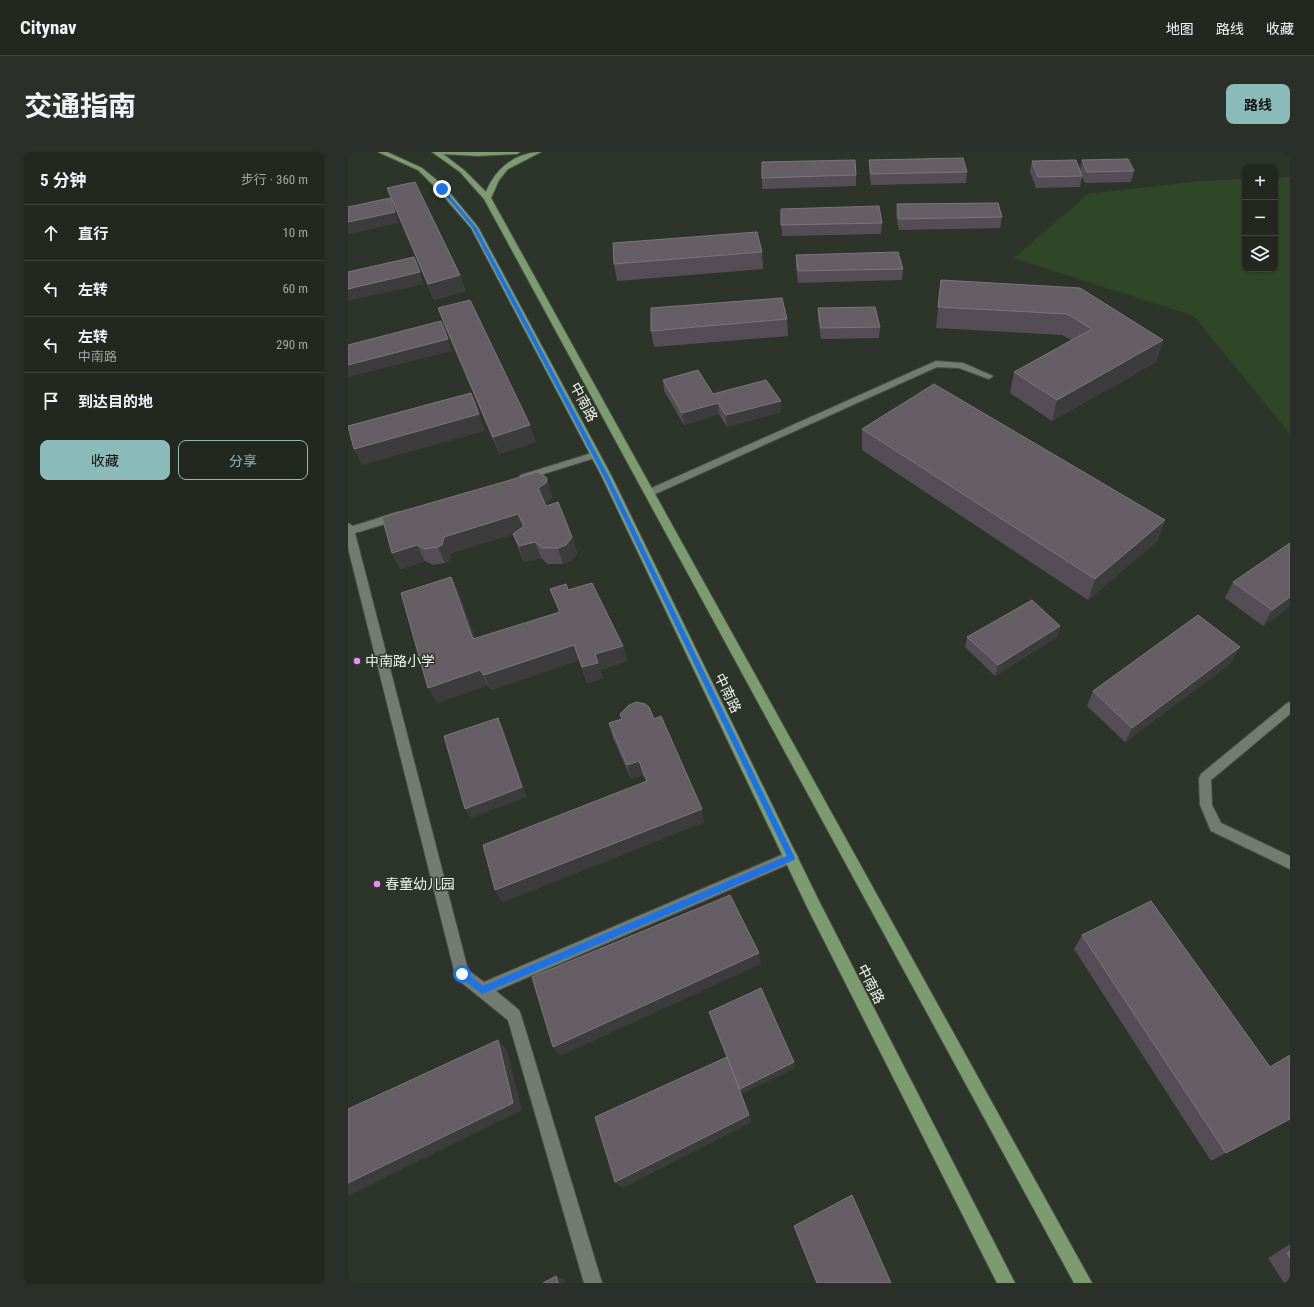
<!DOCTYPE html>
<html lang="zh">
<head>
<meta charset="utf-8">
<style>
  :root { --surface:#222820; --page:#2a3029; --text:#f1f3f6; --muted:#a2a6a5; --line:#3f443e; --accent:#8bbbb9 }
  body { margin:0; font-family:"Roboto Condensed","Noto Sans SC",sans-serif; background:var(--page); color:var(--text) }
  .controls { position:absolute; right:12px; top:12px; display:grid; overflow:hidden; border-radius:8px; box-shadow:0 1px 3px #0004 }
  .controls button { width:36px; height:36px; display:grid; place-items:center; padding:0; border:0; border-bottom:1px solid var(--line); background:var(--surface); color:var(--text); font:20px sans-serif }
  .stop { position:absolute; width:12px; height:12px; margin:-9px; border:3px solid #1a73e8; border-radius:50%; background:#fff }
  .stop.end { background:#1a73e8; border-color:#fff; box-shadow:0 1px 4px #0008 }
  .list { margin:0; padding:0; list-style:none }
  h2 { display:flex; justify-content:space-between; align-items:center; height:52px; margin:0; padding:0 16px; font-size:17px }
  h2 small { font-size:13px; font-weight:400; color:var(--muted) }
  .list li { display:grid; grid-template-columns:26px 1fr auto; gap:12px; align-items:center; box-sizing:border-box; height:56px; padding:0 16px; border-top:1px solid var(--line) }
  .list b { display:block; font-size:15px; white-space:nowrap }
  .list p { margin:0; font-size:13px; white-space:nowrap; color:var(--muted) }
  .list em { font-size:13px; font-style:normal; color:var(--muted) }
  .actions { display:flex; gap:8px; padding:12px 16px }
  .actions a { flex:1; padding:9px 0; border:1px solid var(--accent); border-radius:8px; text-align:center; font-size:14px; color:var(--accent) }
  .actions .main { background:var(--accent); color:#111 }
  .icon { flex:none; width:22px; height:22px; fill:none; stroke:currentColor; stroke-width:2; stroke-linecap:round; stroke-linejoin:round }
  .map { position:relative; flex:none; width:942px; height:1131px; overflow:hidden; border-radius:8px }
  header { display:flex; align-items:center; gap:24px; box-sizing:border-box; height:56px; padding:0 20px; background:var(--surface); border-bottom:1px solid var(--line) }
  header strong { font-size:19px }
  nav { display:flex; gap:22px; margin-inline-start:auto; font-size:14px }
  .intro { display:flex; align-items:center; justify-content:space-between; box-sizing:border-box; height:96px; padding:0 24px }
  h1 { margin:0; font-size:28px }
  .button { padding:10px 18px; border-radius:8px; background:var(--accent); color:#111; font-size:14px; font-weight:700 }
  main { display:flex; gap:24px; padding:0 24px }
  aside { flex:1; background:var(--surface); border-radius:8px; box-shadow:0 1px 3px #0004 }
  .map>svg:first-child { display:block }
  .green { fill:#304727 }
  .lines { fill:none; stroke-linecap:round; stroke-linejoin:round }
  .minor-casing { stroke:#4a5048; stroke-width:2 }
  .major-casing { stroke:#4a5048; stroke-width:2 }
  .minor { fill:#747c71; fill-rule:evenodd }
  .major { fill:#7c9c70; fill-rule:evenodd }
  .wall { fill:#544d55 }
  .shaded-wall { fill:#3d3c3d }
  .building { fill:#655f65; stroke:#7a767a }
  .route { fill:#1a73e8 }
  .poi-dot { fill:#ed8cf9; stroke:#2d352b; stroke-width:1.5 }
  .labels { text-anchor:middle; stroke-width:3; stroke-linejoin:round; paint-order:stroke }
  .street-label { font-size:14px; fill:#f0f5ee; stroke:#2d352b }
  .poi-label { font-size:14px; fill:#f0f5ee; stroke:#2d352b; text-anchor:start }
</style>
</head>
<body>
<header>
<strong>Citynav</strong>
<nav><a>地图</a><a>路线</a><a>收藏</a></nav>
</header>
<div class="intro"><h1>交通指南</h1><a class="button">路线</a></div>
<main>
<aside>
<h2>5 分钟<small>步行 · 360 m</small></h2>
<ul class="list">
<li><svg class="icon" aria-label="ahead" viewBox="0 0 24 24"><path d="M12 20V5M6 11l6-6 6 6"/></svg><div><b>直行</b></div><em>10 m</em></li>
<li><svg class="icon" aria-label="left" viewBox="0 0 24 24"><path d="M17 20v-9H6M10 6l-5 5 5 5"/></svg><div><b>左转</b></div><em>60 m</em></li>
<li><svg class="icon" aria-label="left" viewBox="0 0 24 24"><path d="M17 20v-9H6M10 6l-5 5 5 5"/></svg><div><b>左转</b><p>中南路</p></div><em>290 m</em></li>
<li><svg class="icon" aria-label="arrive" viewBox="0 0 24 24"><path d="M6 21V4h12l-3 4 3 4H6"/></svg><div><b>到达目的地</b></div></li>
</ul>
<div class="actions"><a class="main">收藏</a><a>分享</a></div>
</aside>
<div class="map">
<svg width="942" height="1131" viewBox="0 0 942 1131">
  <rect width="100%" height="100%" fill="#2d352b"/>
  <!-- green -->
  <polygon class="green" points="942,25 942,282 846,164 666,106 740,42 852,29 897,27 897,117 927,117 927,26"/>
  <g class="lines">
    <defs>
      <g id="minor">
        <polygon points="588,209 615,211 645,224 641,227 611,216 589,215 305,343 301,344 296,341 297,339"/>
        <polygon points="247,300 252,303 250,305 176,328 171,325 173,323"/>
        <polygon points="50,360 54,361 55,364 54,367 7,381 120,818 136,830 438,701 443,699 448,701 450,705 448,709 148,839 171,858 173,863 254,1131 236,1131 160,868 109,827 107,822 0,396 0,371 5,374"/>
        <polygon points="942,550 942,562 863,628 864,653 873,671 942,704 942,717 863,679 852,653 851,626 853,622 938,552"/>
      </g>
      <g id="major">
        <polygon points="30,0 39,0 74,16 97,35 130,75 263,323 470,747 667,1131 649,1131 460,757 253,323 123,76 91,39 70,18"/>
        <path d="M84 0H172L169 2 130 4 95 2 116 18 138 40C147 17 168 0 193 0L160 17 151 28 143 46 744 1131H726L136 47 112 20Z"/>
      </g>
    </defs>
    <!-- minor casing -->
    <use href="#minor" class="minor-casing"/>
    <!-- major casing -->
    <use href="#major" class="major-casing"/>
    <!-- minor -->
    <use href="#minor" class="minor"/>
    <!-- major -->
    <use href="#major" class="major"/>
  </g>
  <!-- wall -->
  <g class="wall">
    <polygon points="521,8 619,20 618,31 523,33 521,19"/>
    <polygon points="734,8 786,19 783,30 737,31 734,25 732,35 688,36 682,20 684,9 732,18"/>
    <polygon points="414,10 508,23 508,34 414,37"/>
    <polygon points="39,36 118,139 86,148 45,52"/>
    <polygon points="549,52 654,65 652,76 551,78 548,63"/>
    <polygon points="433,57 534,71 533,82 434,84"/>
    <polygon points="414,100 415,117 269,129 266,112"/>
    <polygon points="448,103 555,117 554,128 450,131 448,114"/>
    <polygon points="593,128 732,136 815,188 808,210 704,269 662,241 666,220 723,188 714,183 588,176"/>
    <polygon points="90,156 188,290 151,302 96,173"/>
    <polygon points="470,156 532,175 531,186 473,187 470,167"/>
    <polygon points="439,167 440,184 306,195 303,179"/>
    <polygon points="315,228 365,242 433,249 433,260 379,275 371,262 336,273 316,239"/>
    <polygon points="514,277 817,368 809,389 740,448 514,298"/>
    <polygon points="204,343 203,347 197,351 198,354 224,385 229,401 223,409 215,412 200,412 193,406 176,410 171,398 165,382 103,401 101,409 97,411 85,413 77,409 52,417 44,401"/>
    <polygon points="942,391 942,454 915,474 877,446 885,430"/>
    <polygon points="103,425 111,441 127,487 211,460 202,437 220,438 275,494 279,509 252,518 255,526 239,531 231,508 143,538 140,533 89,551"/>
    <polygon points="712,474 709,485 647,524 617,495 619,485"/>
    <polygon points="883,511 777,590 739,554 745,539"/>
    <polygon points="272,562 306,567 356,670 155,750 147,738 298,629 295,623 283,627 265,586 261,571 274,567"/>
    <polygon points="734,783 942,967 863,1009 726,797"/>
    <polygon points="361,860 446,910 446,916 393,942 401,963 403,970 274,1036 379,905"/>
    <polygon points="446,1074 543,1131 469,1131 447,1077"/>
    <polygon points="942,1092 942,1131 936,1131 920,1106"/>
  </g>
  <!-- shaded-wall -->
  <g class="shaded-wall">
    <polygon points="47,60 51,71 0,82 0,70"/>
    <polygon points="72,120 76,132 0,149 0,137"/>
    <polygon points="112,123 118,139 86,148 80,132"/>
    <polygon points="100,187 104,199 0,225 0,213"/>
    <polygon points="815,188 808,210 704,269 709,248"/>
    <polygon points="433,249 433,260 379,275 378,263"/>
    <polygon points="370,251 371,262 336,273 334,261"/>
    <polygon points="131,262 137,279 14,313 6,297"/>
    <polygon points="182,273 188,290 151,302 145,285"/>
    <polygon points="199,326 204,343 203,347 195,352 190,336"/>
    <polygon points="170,362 176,379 103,401 101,409 97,411 90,395 96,385"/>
    <polygon points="817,368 809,389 740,448 747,427"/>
    <polygon points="224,385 229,401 223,409 215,412 210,396"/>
    <polygon points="187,390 193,406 176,410 171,394"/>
    <polygon points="69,393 77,409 52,417 44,401"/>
    <polygon points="103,425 111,441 133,502 125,487"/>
    <polygon points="942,445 942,454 915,474 924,458"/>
    <polygon points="712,474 709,485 647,524 650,513"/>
    <polygon points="226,493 231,508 143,538 136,523"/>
    <polygon points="275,494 279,509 252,518 255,526 239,531 234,515 247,502"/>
    <polygon points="892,495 883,511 777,590 784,576"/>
    <polygon points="132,518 140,533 89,551 80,536"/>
    <polygon points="150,566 155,576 179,645 123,666 117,657"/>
    <polygon points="291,609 295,623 283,627 279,613"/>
    <polygon points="354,657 356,670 155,750 147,738"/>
    <polygon points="411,801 413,812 212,904 205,895"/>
    <polygon points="150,888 159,898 174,958 0,1044 0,1031"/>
    <polygon points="446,910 446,916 393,942 392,937"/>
    <polygon points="401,963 403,970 274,1036 267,1030"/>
    <polygon points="208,1124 216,1127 217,1131 210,1131"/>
  </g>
  <!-- building -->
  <g class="building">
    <polygon points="615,6 619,20 523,22 521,8"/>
    <polygon points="780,7 786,19 739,20 734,8"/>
    <polygon points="507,8 508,23 414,26 414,10"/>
    <polygon points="728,8 734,24 690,25 684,9"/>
    <polygon points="67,30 112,123 80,132 39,36"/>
    <polygon points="42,46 47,60 0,70 0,55"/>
    <polygon points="650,51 654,65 551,67 549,52"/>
    <polygon points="531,54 534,71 433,73 433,57"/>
    <polygon points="409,80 414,100 266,112 265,91"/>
    <polygon points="550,100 555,117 450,119 448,103"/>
    <polygon points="66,105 72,120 0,137 0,120"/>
    <polygon points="593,128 732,136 815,188 709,248 666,220 744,177 719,162 590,155"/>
    <polygon points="434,146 439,167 303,179 303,156"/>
    <polygon points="122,148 182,273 145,285 90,156"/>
    <polygon points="527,155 532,175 473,176 470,156"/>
    <polygon points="93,169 100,187 0,213 0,193"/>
    <polygon points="350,218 365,242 418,228 433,249 378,263 370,251 334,261 315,228"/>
    <polygon points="586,232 817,368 747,427 514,277"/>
    <polygon points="123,241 131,262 6,297 0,274"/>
    <polygon points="190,320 199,326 198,331 190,336 198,354 210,350 224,385 218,393 210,396 194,396 187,390 171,394 165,382 176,374 170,362 96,385 94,393 90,395 77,397 69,393 44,401 34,365"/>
    <polygon points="942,391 942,445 924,458 885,430"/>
    <polygon points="103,425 125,487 212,460 202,437 218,432 220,438 244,431 275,494 247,502 250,511 234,515 226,493 136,523 132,518 80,536 53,441"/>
    <polygon points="684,448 712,474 650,513 619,485"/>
    <polygon points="850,463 892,495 784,576 745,539"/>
    <polygon points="289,550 297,552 301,555 306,567 313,564 354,657 147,738 135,693 299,629 291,609 279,613 261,571 274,567 272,562 281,553"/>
    <polygon points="150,566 174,635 117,657 96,584"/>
    <polygon points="382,743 411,801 205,895 184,825"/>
    <polygon points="803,749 922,915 942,903 942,967 878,1001 734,783"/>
    <polygon points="413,836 446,910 392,937 361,860"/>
    <polygon points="150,888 165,951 0,1031 0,957"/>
    <polygon points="379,905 401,963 267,1030 247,965"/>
    <polygon points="504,1043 543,1131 469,1131 446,1074"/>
    <polygon points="942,1099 942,1106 939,1101"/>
    <polygon points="208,1124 210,1131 195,1131"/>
  </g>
  <!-- route -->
  <polygon class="route" points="95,36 128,75 260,323 447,706 446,708 134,842 112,825 112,820 117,820 135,834 439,704 255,323 124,75 92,37"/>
  <!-- markers -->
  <g class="poi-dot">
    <circle cx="9" cy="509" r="4"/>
    <circle cx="29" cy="732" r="4"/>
  </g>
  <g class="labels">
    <!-- street labels -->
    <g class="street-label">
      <text transform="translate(236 250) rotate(62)" y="5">中南路</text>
      <text transform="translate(380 541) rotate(64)" y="5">中南路</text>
      <text transform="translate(523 832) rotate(63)" y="5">中南路</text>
    </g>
    <!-- poi labels -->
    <g class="poi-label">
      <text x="17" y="514">中南路小学</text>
      <text x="37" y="737">春童幼儿园</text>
    </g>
  </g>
</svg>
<div class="controls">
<button>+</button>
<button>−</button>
<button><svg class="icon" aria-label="layers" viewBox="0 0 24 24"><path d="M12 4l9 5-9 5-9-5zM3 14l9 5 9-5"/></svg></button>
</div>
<div class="stop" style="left:114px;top:822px"></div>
<div class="stop end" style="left:94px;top:37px"></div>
</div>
</main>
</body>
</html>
